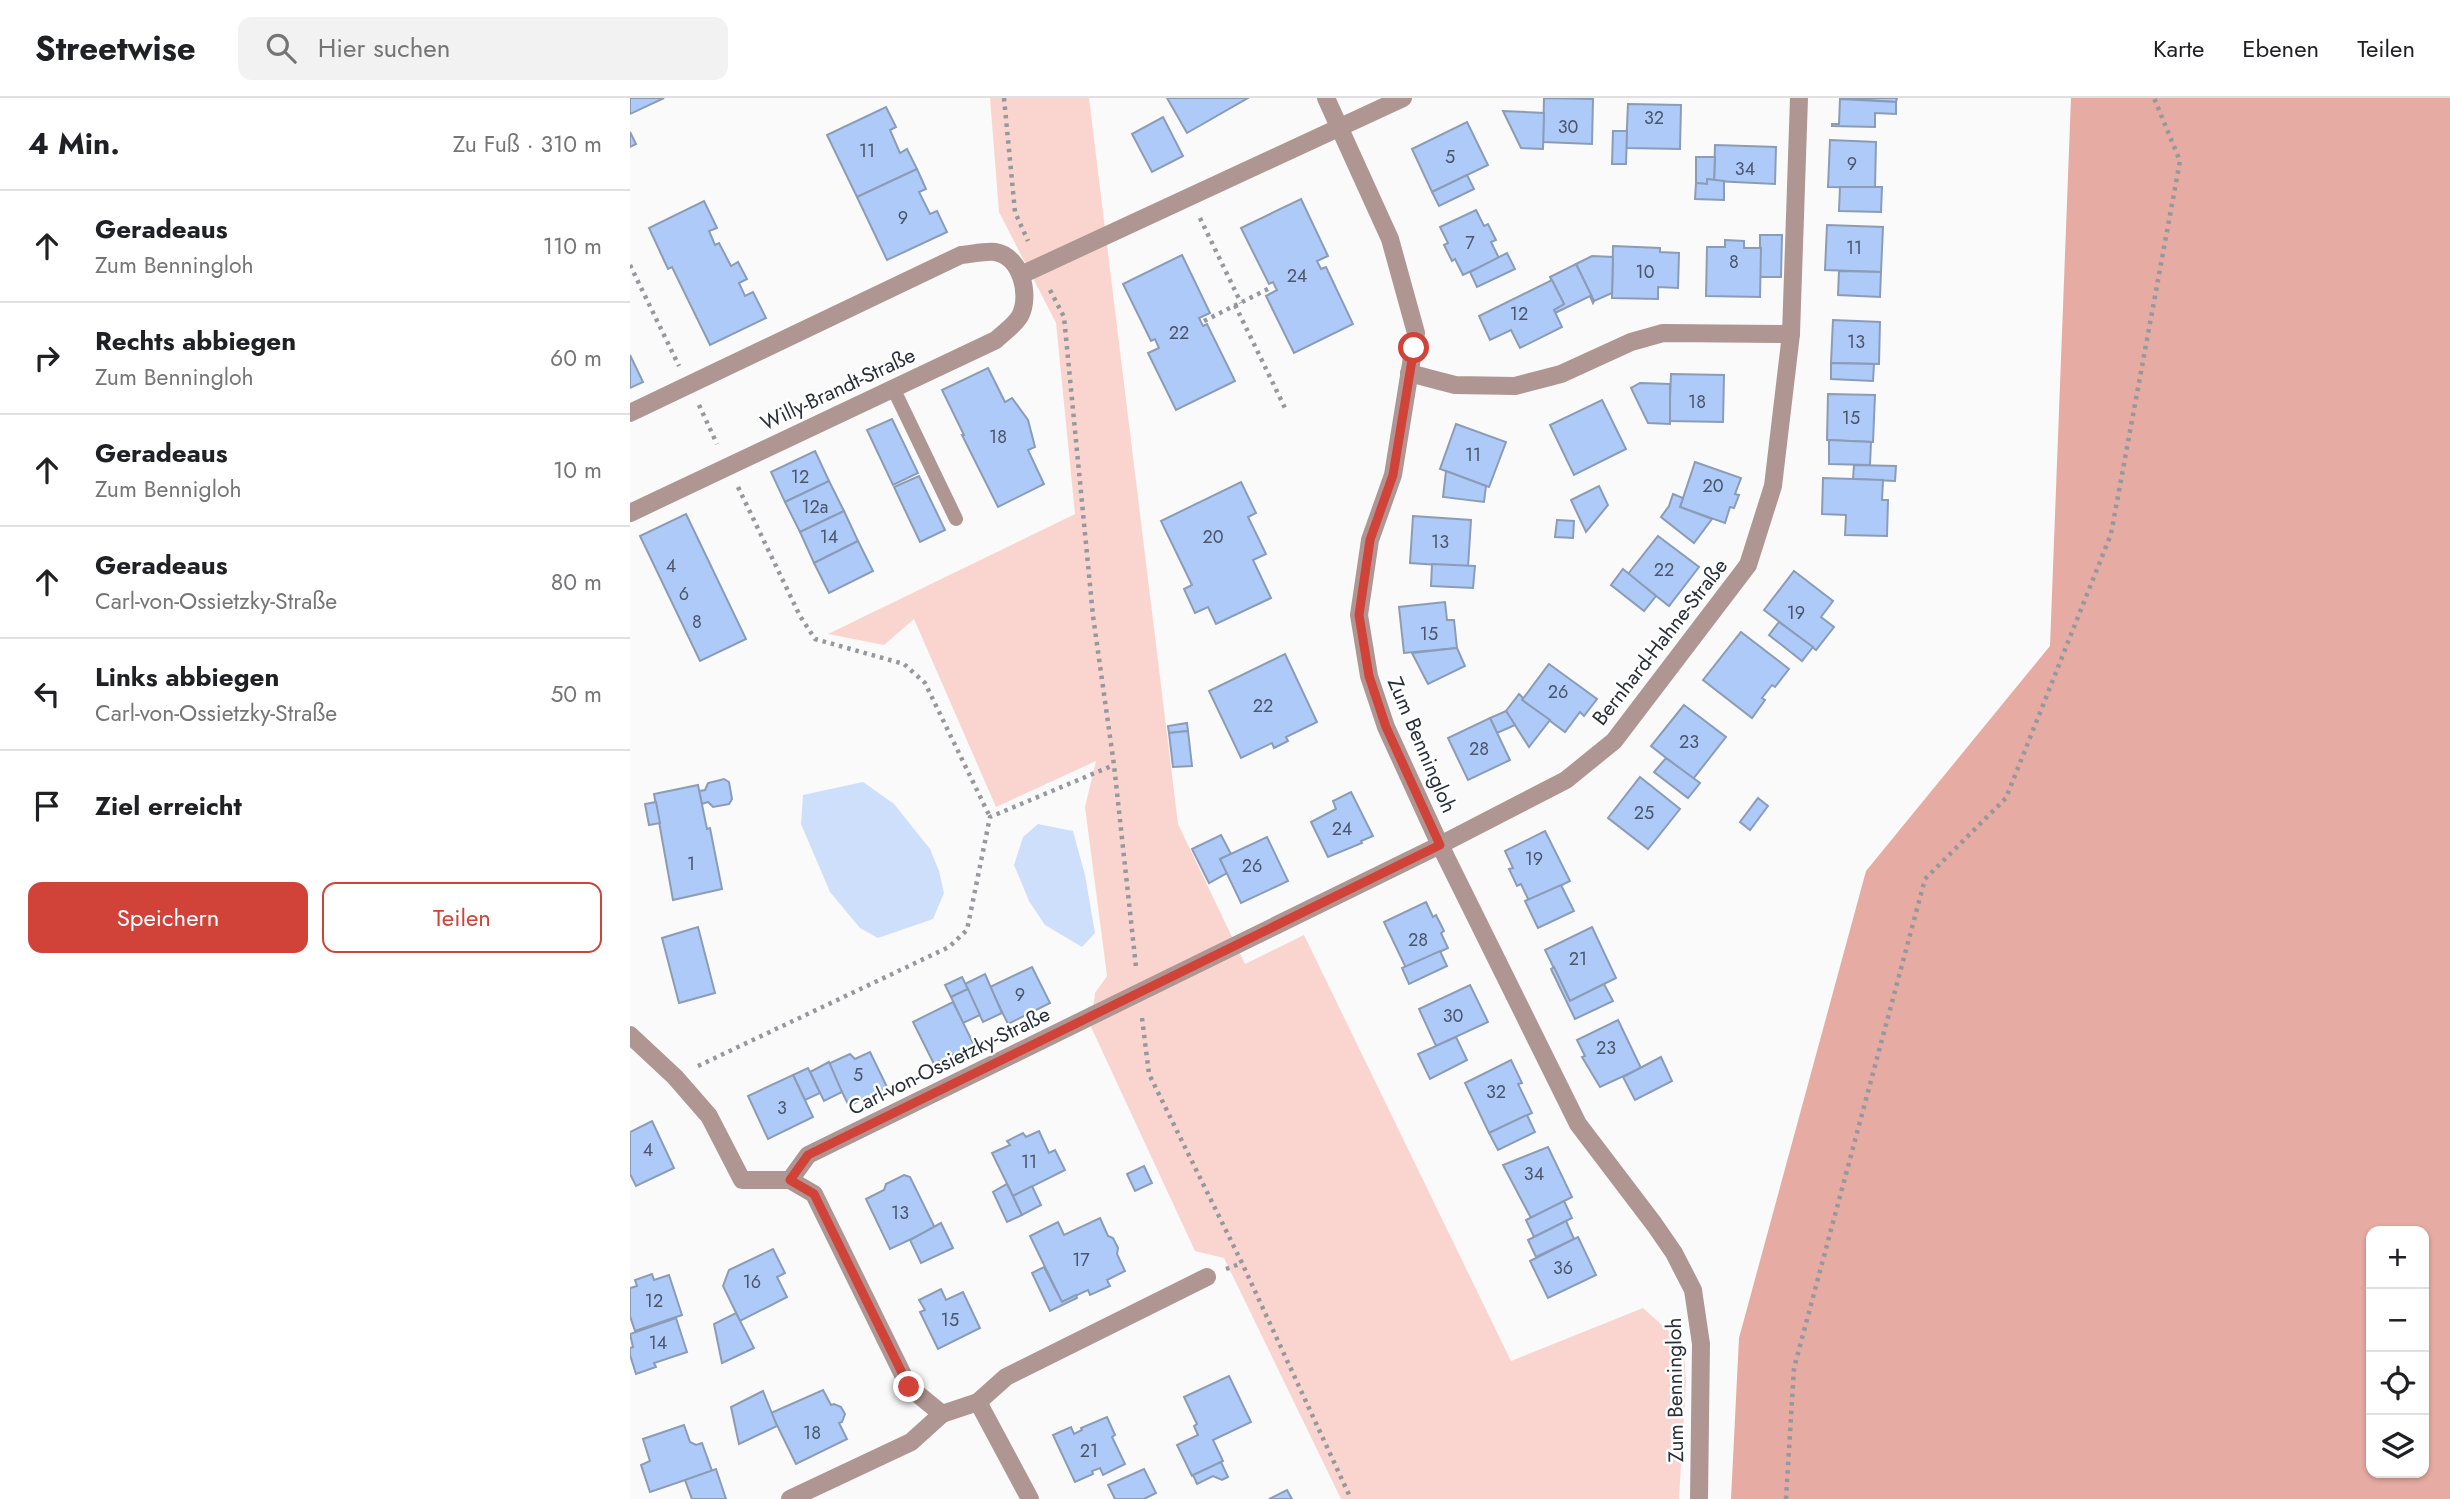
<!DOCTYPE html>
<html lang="de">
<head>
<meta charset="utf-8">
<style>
  :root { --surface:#fff; --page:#f2f2f2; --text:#202124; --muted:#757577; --line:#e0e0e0; --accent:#d14339 }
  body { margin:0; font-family:Jost,sans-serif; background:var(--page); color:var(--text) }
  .controls { position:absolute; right:21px; bottom:21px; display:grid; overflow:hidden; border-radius:14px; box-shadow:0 2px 5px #0004 }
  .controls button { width:63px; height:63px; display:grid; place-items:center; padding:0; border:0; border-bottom:2px solid var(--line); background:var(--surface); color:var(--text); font:35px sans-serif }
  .stop { position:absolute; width:21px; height:21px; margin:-16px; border:5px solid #d14339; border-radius:50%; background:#fff }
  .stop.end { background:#d14339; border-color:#fff; box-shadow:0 2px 7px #0008 }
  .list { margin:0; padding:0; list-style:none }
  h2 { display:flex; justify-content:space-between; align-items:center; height:91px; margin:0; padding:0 28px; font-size:30px }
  h2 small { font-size:23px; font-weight:400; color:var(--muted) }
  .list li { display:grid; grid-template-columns:46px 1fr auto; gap:21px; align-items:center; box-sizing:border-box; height:112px; padding:0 28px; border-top:2px solid var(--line) }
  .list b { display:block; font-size:26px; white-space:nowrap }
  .list p { margin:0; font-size:23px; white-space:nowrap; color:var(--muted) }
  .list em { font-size:23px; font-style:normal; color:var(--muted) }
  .actions { display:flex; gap:14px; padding:21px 28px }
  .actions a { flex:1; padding:16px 0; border:2px solid var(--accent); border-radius:14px; text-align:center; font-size:24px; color:var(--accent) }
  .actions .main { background:var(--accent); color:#fff }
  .icon { flex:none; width:38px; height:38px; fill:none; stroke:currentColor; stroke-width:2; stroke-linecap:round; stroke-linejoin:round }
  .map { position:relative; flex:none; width:1820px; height:1401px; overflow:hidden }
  header { display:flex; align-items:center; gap:42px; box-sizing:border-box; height:98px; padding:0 35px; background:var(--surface); border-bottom:2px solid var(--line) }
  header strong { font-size:33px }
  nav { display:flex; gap:38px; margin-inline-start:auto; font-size:24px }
  .search { width:490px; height:63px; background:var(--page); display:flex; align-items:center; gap:18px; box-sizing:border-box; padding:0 24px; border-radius:14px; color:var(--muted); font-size:26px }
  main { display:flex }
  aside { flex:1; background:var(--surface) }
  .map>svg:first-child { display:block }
  .green { fill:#fad5d0 }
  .forest { fill:#e6aba2; fill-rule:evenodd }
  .water { fill:#cedffb }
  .building { fill:#aecaf8; stroke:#8b9cb7; stroke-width:2 }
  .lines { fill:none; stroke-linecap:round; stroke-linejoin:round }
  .path { stroke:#95989d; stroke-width:4.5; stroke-dasharray:3.5 5; stroke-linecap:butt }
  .lane { stroke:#b09692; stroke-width:14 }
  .street { stroke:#b09692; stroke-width:18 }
  .route { stroke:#d14339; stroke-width:9 }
  .labels { text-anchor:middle; stroke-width:5; stroke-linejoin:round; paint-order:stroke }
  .number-label { font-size:18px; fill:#4a566a }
  .street-label { font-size:21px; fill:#282f3a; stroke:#fff }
</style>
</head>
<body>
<header>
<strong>Streetwise</strong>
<div class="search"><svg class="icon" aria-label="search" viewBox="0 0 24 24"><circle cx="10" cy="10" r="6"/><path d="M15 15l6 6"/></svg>Hier suchen</div>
<nav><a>Karte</a><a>Ebenen</a><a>Teilen</a></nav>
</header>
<main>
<aside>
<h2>4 Min.<small>Zu Fuß · 310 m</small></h2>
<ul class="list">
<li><svg class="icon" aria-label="ahead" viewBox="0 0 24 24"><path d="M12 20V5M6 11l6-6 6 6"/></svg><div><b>Geradeaus</b><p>Zum Benningloh</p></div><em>110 m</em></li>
<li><svg class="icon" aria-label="right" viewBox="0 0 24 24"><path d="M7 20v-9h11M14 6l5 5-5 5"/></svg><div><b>Rechts abbiegen</b><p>Zum Benningloh</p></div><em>60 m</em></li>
<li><svg class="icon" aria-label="ahead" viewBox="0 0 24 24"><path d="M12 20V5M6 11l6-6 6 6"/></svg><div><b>Geradeaus</b><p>Zum Bennigloh</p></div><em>10 m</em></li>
<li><svg class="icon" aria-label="ahead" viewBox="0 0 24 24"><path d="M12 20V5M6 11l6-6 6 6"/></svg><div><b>Geradeaus</b><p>Carl-von-Ossietzky-Straße</p></div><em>80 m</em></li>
<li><svg class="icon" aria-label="left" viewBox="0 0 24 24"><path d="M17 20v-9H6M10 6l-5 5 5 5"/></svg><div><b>Links abbiegen</b><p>Carl-von-Ossietzky-Straße</p></div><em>50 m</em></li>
<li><svg class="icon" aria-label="arrive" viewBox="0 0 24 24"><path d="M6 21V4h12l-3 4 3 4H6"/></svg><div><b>Ziel erreicht</b></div></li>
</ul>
<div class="actions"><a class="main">Speichern</a><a>Teilen</a></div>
</aside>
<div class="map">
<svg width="1820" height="1401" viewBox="0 0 1820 1401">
  <rect width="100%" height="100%" fill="#fafafa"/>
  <!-- green -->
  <polygon class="green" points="360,0 459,0 548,726 615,866 674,837 881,1263 1013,1210 1053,1246 1056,1283 1049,1401 711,1401 594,1160 565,1153 461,929 465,895 477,878 455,709 466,663 366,709 284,521 254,547 198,536 445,416 426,225 369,114"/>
  <!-- forest -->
  <path class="forest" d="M1441 0H1820V1401H1101L1109 1240 1236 773 1420 548ZM1741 1133H1794V1375H1741Z"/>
  <!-- water -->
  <g class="water">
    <polygon points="233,684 264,706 300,751 309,773 314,795 303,821 248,840 230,830 200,794 171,726 173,697"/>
    <polygon points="408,726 443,733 455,777 465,835 452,849 415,827 399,803 384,767 393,739"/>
  </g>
  <!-- building -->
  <g class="building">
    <polygon points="0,0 34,0 0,16"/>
    <polygon points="537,0 618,0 557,35"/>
    <polygon points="914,0 963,1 962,46 913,44"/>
    <polygon points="1210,0 1267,0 1266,4"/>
    <polygon points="1210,1 1266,4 1266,16 1245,15 1245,29 1202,28 1202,26 1209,26"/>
    <polygon points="998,6 1051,7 1050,51 996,50"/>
    <polygon points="256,9 266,29 260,32 270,55 277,51 287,71 227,99 197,37"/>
    <polygon points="873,13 914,15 913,51 891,50"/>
    <polygon points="533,19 553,58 522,74 502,36"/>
    <polygon points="837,24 858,67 802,94 782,51"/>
    <polygon points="983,33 997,33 996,66 982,66"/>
    <polygon points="0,34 6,46 0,49"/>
    <polygon points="1200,42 1246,44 1245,90 1198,89"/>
    <polygon points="1085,47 1146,49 1145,86 1084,83"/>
    <polygon points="1066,59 1085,59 1084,82 1077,81 1077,86 1066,85"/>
    <polygon points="287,71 296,91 289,94 300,116 307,113 317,134 257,162 227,99"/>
    <polygon points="837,77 844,91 809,108 802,94"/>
    <polygon points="1077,81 1094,83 1094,102 1065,101 1066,85 1077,86"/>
    <polygon points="1210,89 1252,89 1251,114 1209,113"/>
    <polygon points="671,101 698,158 687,163 691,171 696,169 723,226 664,255 636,198 647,192 643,184 639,186 611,130"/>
    <polygon points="74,103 87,130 79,133 85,147 89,145 101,168 108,164 117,181 109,185 115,198 123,194 136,220 80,247 42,169 38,171 19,130"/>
    <polygon points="846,112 854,128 858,126 866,142 861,144 869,160 833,177 825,161 822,163 814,147 818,145 810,129"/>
    <polygon points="1197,127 1253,129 1251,174 1195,172"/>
    <polygon points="1130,137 1152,137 1151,179 1130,179"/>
    <polygon points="1095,142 1114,143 1114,150 1131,150 1130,199 1076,198 1077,149 1095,149"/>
    <polygon points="983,148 1030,150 1030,154 1049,155 1048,190 1028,189 1028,201 982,200"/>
    <polygon points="877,155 885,171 847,189 840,174"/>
    <polygon points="552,157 580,215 569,220 573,228 577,226 605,283 546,312 518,255 529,250 525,241 521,243 493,186"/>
    <polygon points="962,158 983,159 982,195 964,203 946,166"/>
    <polygon points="946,166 964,203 963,205 960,198 925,215 924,212 934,206 920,179"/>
    <polygon points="1209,173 1251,174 1250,199 1208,197"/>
    <polygon points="922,182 934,206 924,212 932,229 890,250 881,232 860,242 849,218"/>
    <polygon points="1203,222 1250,224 1249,266 1201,265"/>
    <polygon points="0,257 13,284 0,290"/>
    <polygon points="1201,265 1244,266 1243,283 1201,281"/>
    <polygon points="358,270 375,304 382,300 398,322 405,349 398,352 414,386 368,409 332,337 334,337 312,292"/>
    <polygon points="1041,276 1094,277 1093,324 1039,323"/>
    <polygon points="1010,285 1040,286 1040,326 1018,325 1001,290"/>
    <polygon points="1198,296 1245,297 1243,344 1197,342"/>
    <polygon points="972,302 996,351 944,377 920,327"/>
    <polygon points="262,321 288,375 263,387 237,332"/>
    <polygon points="826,326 876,344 859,389 810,371"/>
    <polygon points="1199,342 1241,344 1240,367 1199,366"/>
    <polygon points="185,353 199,383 155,404 141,374"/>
    <polygon points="1065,364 1111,380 1105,396 1109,397 1104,410 1100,409 1095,425 1050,409"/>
    <polygon points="1224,367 1266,368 1265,383 1223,381"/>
    <polygon points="816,373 856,388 854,404 813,399"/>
    <polygon points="289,378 315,432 290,444 264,389"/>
    <polygon points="1193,380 1253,382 1252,402 1258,402 1257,438 1215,437 1216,417 1192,416"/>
    <polygon points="199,383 214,413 170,434 155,404"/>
    <polygon points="611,384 626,415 618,419 636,456 623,462 641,500 586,526 578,509 565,515 554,491 562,487 531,423"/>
    <polygon points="969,388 978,407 956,434 941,402"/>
    <polygon points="1043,396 1053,400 1050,409 1082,421 1064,445 1031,419 1039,408"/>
    <polygon points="214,413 228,443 184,465 170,434"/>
    <polygon points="56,416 116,541 70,563 10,438"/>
    <polygon points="783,418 841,422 838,469 780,465"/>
    <polygon points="927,422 944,423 943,440 925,439"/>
    <polygon points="1028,438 1069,469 1039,508 998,476"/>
    <polygon points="228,443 243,473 199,495 184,465"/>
    <polygon points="802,466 845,468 843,490 801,488"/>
    <polygon points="993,471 1026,498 1014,513 981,487"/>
    <polygon points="1164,473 1203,503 1191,519 1204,529 1186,552 1134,512"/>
    <polygon points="815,504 817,522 824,522 827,550 774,555 769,509"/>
    <polygon points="1149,524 1183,549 1172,563 1139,537"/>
    <polygon points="1111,534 1159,571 1145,589 1142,587 1132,600 1135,602 1122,620 1073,582"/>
    <polygon points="827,550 835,568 798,586 782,555"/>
    <polygon points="655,556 687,624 656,639 658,643 644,650 642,645 611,660 579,593"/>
    <polygon points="919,566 967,601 954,618 950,614 935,634 892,602"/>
    <polygon points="889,596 893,600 892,602 920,622 899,649 876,613"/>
    <polygon points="1054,607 1096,639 1063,681 1021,648"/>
    <polygon points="876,613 885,627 867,635 860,620"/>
    <polygon points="860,620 880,662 838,682 818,640"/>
    <polygon points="557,625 558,633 539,635 538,628"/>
    <polygon points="558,633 562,668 543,669 539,635"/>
    <polygon points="1036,660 1070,685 1058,700 1024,674"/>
    <polygon points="1010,679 1050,711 1018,751 978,720"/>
    <polygon points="94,681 99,684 102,701 99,706 83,709 78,704 72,706 69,693 75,692 78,685"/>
    <polygon points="68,687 77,731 80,730 92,791 43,802 24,696"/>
    <polygon points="721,694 743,738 731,743 732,745 698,759 681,724 706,711 703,703"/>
    <polygon points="1128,700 1138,708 1120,732 1110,724"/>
    <polygon points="26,704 30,725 19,727 15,706"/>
    <polygon points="915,733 940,783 899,803 891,786 887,788 879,771 883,770 875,753"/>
    <polygon points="591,737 601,756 590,761 597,775 579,785 562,751"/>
    <polygon points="637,739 658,783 611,805 590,761"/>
    <polygon points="931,787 944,813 908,830 895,803"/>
    <polygon points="796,804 803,819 806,817 814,833 811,835 818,850 776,870 754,824"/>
    <polygon points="68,829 85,895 49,905 32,840"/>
    <polygon points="962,829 986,880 940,903 915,852"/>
    <polygon points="810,853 817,868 779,886 772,870"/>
    <polygon points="402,869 420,905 378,926 360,889"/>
    <polygon points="924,869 940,903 974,886 983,903 945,921 921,871"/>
    <polygon points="355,876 372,915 353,924 335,886"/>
    <polygon points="332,879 338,891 321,899 315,887"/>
    <polygon points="840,887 858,924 806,948 789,911"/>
    <polygon points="338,891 350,917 333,925 321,899"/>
    <polygon points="323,904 344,947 304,966 283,924"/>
    <polygon points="988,922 1011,970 970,989 952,959 955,958 947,942"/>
    <polygon points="826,939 837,962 800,981 788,956"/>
    <polygon points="240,954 257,989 219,1008 198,966 220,956 225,961"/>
    <polygon points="1031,959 1042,983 1005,1002 993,979"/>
    <polygon points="881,962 892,985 888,986 902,1015 859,1035 835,985"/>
    <polygon points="199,964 212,994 194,1003 180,974"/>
    <polygon points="178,970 190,995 175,1002 163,977"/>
    <polygon points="163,977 183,1019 138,1041 118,998"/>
    <polygon points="897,1017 905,1034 868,1052 859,1035"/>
    <polygon points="22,1023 44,1070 6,1088 0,1076 0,1034"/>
    <polygon points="409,1033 419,1055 425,1052 435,1072 383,1098 362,1055 380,1047 377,1043 393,1035 396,1039"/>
    <polygon points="918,1049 942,1099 901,1120 873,1067"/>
    <polygon points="514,1068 522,1085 505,1093 497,1076"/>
    <polygon points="274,1077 280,1079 305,1130 260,1151 236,1101 254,1092 256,1086"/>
    <polygon points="377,1086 392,1117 377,1124 363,1094"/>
    <polygon points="402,1088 411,1107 392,1117 383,1098"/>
    <polygon points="934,1103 942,1120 904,1139 896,1122"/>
    <polygon points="470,1120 478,1138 483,1140 488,1150 487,1156 495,1173 477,1182 480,1188 460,1197 458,1192 432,1204 400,1138 428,1124 434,1137"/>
    <polygon points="936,1123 944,1141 906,1159 898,1142"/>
    <polygon points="311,1125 323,1150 291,1165 280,1142"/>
    <polygon points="948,1139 966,1177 918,1200 900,1163"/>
    <polygon points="143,1151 155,1175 147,1179 157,1199 110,1223 93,1188 99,1172"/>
    <polygon points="414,1169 432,1204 446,1197 447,1200 420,1213 402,1175"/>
    <polygon points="22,1176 24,1182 39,1177 52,1217 5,1233 0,1218 0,1190 7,1188 5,1182"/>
    <polygon points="311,1191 316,1202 333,1194 350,1230 308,1251 290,1214 295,1212 289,1202"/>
    <polygon points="106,1215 124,1250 92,1265 84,1226"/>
    <polygon points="46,1220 57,1254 24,1265 26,1269 6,1276 0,1257 0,1250 3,1249 0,1236"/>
    <polygon points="599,1278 621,1324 583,1342 593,1363 562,1378 547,1347 568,1337 564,1328 567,1326 554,1299"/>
    <polygon points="193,1292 201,1307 204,1306 211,1309 215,1316 212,1324 209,1325 217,1341 166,1366 141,1315"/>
    <polygon points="133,1293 147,1328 109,1346 101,1309"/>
    <polygon points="477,1319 485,1337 482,1339 495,1366 473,1377 470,1370 462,1373 463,1376 445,1384 423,1337 441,1329 444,1336 452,1332 451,1330"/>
    <polygon points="54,1327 60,1344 66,1347 72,1345 82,1373 20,1394 11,1367 20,1363 13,1341"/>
    <polygon points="591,1364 598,1379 592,1382 583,1378 567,1386 563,1377"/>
    <polygon points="86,1371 96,1401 62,1401 55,1382"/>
    <polygon points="514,1371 526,1395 514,1401 485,1401 478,1387"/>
    <polygon points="657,1392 662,1401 639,1401"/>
  </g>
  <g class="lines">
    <!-- path -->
    <g class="path">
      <polyline points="374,0 385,114 398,143"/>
      <polyline points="570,120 611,205"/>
      <polyline points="0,167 49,268"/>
      <polyline points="420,192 434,219 463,518 484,667 506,869"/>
      <polyline points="605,207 655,310"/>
      <polyline points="574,223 642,189"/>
      <polyline points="69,307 87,346"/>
      <polyline points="108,389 170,518 185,541 274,566 295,585 360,719"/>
      <polyline points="512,920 519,976 612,1165 721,1401"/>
      <polyline points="68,968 319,849 337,832 360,719 484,667"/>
      <polyline points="596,1171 612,1165"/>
      <polyline points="1156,1401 1164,1270 1295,781 1376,700 1481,436 1550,63 1524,0"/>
    </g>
    <!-- lane -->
    <polyline class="lane" points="263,290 326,421"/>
    <!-- street -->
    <g class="street">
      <polyline points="696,0 760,141 786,235 763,377 740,442 729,517 739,578 756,629 810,747 948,1026 1024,1126 1044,1155 1063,1192 1071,1246 1069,1401"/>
      <polyline points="391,177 773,0"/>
      <polyline points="779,275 825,287 885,288 931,276 1001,244 1033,235 1161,236"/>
      <path d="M0 315 331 157C342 156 355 153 365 154 391 158 401 197 390 218 385 227 373 235 366 242L0 415"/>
      <polyline points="0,937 45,979 79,1018 112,1082 160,1082 184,1096 279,1289 312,1316 348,1304 400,1401"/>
      <polyline points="160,1082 178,1057 810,747 936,682 984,643 1118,467 1143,388 1161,236 1169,0"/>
      <polyline points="348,1304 376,1279 577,1179"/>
      <polyline points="160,1401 281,1344 312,1316"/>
    </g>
  </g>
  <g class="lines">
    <!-- route -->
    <polyline class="route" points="279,1289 184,1096 160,1082 178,1057 810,747 756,629 739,578 729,517 740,442 763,377 784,250"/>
  </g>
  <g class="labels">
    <!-- number labels -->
    <g class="number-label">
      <text x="1024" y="26">32</text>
      <text x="938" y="35">30</text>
      <text x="237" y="59">11</text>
      <text x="820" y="65">5</text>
      <text x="1222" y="72">9</text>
      <text x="1115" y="77">34</text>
      <text x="273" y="126">9</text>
      <text x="840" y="151">7</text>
      <text x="1224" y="156">11</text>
      <text x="1104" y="170">8</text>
      <text x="1015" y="180">10</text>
      <text x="667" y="184">24</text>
      <text x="889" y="222">12</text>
      <text x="549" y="241">22</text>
      <text x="1226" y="250">13</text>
      <text x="1067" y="310">18</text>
      <text x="1221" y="326">15</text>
      <text x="368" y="345">18</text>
      <text x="843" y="363">11</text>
      <text x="170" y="385">12</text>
      <text x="1083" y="394">20</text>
      <text x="185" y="415">12a</text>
      <text x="199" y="445">14</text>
      <text x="583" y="445">20</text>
      <text x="810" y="450">13</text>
      <text x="41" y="474">4</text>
      <text x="1034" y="478">22</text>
      <text x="54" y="502">6</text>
      <text x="1166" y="521">19</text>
      <text x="67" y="530">8</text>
      <text x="799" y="542">15</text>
      <text x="928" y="600">26</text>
      <text x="633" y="614">22</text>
      <text x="1059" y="650">23</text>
      <text x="849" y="657">28</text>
      <text x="1014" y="721">25</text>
      <text x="712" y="737">24</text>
      <text x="904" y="767">19</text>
      <text x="61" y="772">1</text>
      <text x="622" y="774">26</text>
      <text x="788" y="848">28</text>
      <text x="948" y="867">21</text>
      <text x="390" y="903">9</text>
      <text x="823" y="924">30</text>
      <text x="976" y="956">23</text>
      <text x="228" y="983">5</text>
      <text x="866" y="1000">32</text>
      <text x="152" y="1016">3</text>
      <text x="18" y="1058">4</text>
      <text x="399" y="1070">11</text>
      <text x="904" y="1082">34</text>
      <text x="270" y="1121">13</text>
      <text x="451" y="1168">17</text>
      <text x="933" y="1176">36</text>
      <text x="122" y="1190">16</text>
      <text x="24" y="1209">12</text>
      <text x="320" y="1228">15</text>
      <text x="28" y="1251">14</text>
      <text x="182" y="1341">18</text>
      <text x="459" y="1359">21</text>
    </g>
    <!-- street labels -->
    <g class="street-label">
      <text transform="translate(208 291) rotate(-25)" y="7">Willy-Brandt-Straße</text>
      <text transform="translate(1030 544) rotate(-52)" y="7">Bernhard-Hahne-Straße</text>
      <text transform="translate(792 647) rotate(67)" y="7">Zum Benningloh</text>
      <text transform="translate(319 963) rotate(-26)" y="7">Carl-von-Ossietzky-Straße</text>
      <text transform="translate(1045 1292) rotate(-91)" y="7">Zum Benningloh</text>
    </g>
  </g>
</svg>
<div class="controls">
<button>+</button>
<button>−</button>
<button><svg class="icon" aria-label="locate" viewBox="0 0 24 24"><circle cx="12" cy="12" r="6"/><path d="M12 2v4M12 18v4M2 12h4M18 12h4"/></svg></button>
<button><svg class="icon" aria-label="layers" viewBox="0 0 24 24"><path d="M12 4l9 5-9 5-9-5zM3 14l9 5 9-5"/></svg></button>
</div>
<div class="stop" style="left:784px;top:250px"></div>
<div class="stop end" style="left:279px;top:1289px"></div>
</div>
</main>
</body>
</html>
